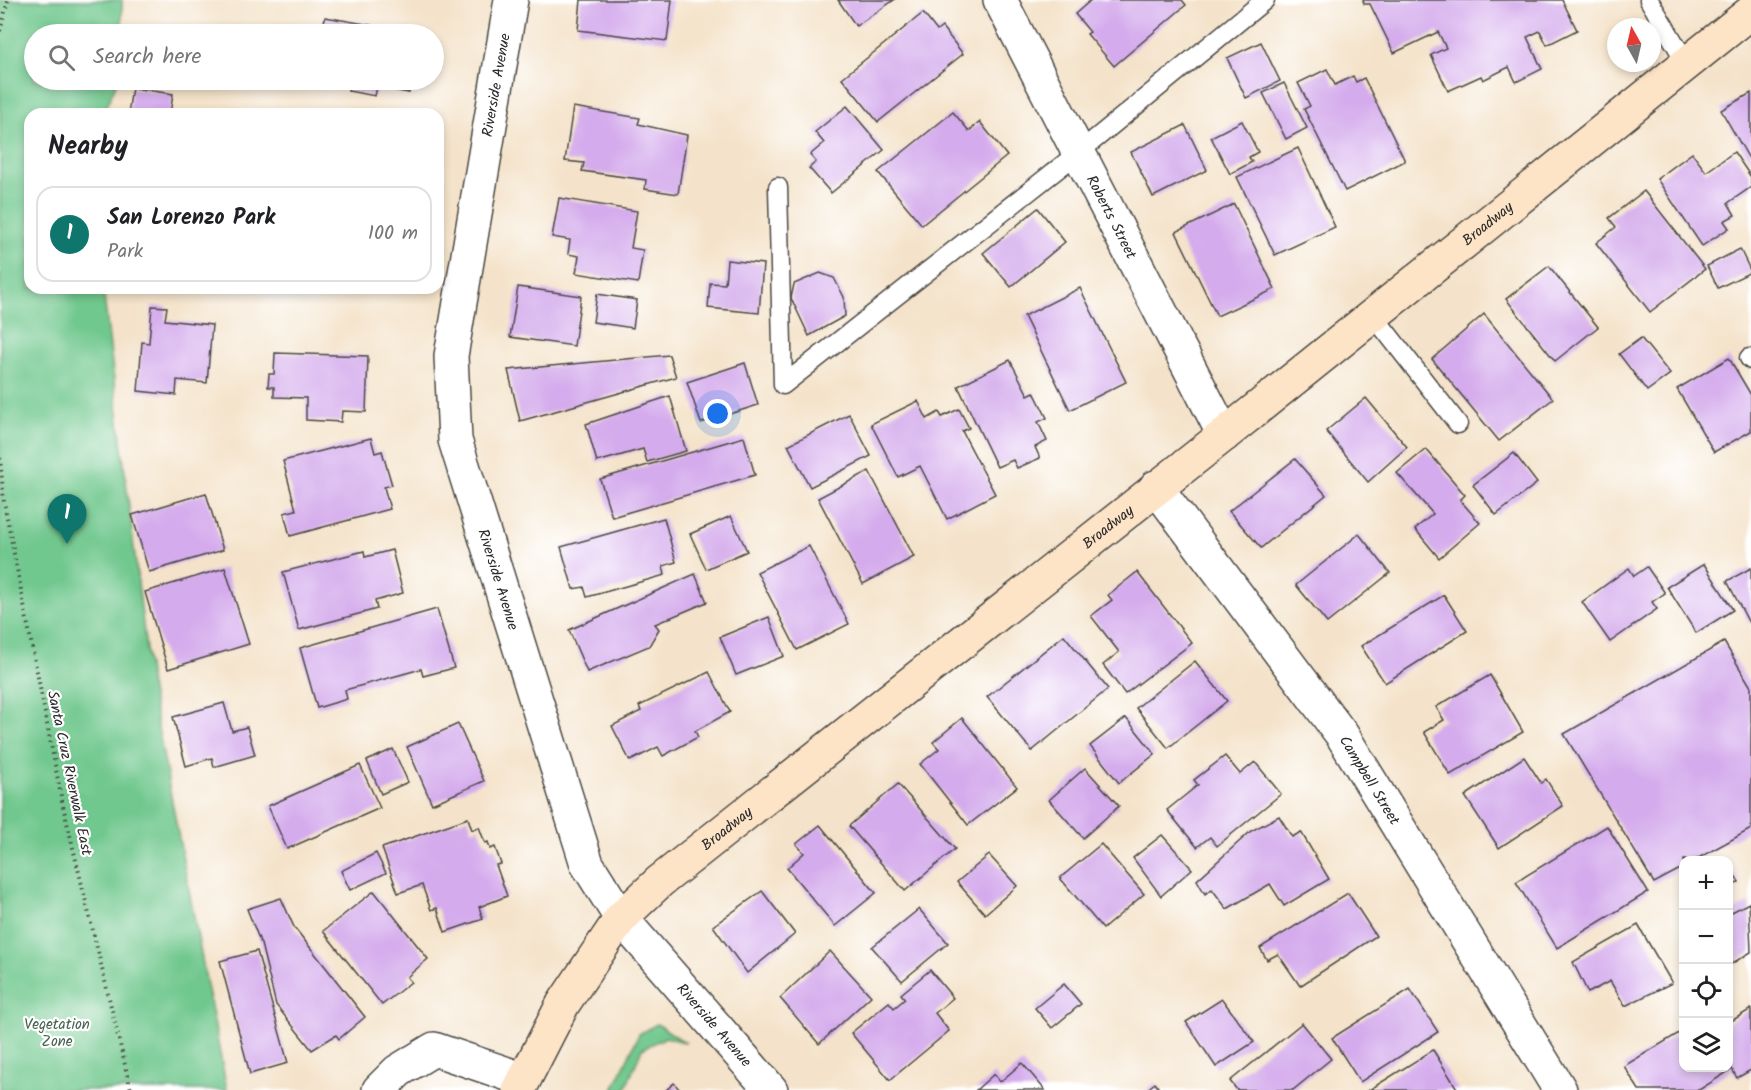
<!DOCTYPE html>
<html lang="en">
<head>
<meta charset="utf-8">
<style>
  :root { --surface:#fff; --page:#f2f2f2; --text:#202124; --muted:#757577; --line:#e0e0e0; --accent:#0f766e }
  body { margin:0; font-family:Kalam,sans-serif; background:var(--page); color:var(--text) }
  .controls { position:absolute; right:18px; bottom:18px; display:grid; overflow:hidden; border-radius:12px; box-shadow:0 3px 9px #0003 }
  .controls button { width:54px; height:54px; display:grid; place-items:center; padding:0; border:0; border-bottom:2px solid var(--line); background:var(--surface); color:var(--text); font:30px sans-serif }
  .compass { position:absolute; left:1607px; top:18px; width:54px; height:54px; border-radius:50%; background:var(--surface); box-shadow:0 3px 9px #0003; rotate:352deg }
  .you { position:absolute; left:718px; top:414px; width:21px; height:21px; margin:-15px; border:4px solid #fff; border-radius:50%; background:#1a73e8; box-shadow:0 0 0 9px #1a73e833 }
  .badge { display:grid; place-items:center; width:39px; height:39px; border-radius:50%; background:var(--accent); color:#fff; font-size:20px; font-weight:700 }
  .pin { position:absolute; translate:-50% -50px; filter:drop-shadow(0 2px 3px #0008) }
  .pin::after { content:''; position:absolute; top:32px; width:21px; height:18px; background:inherit; clip-path:polygon(0 0,100% 0,50% 100%) }
  .list { margin:0; padding:0; list-style:none }
  h2 { display:flex; justify-content:space-between; align-items:center; height:78px; margin:0; padding:0 24px; font-size:26px }
  h2 small { font-size:20px; font-weight:400; color:var(--muted) }
  .list li { display:grid; grid-template-columns:39px 1fr auto; gap:18px; align-items:center; box-sizing:border-box; height:96px; margin:0 12px 12px; padding:0 12px; border:2px solid var(--line); border-radius:18px }
  .list b { display:block; font-size:22px; white-space:nowrap }
  .list p { margin:0; font-size:20px; white-space:nowrap; color:var(--muted) }
  .list em { font-size:20px; font-style:normal; color:var(--muted) }
  .icon { flex:none; width:33px; height:33px; fill:none; stroke:currentColor; stroke-width:2; stroke-linecap:round; stroke-linejoin:round }
  .map { position:relative; flex:none; width:1751px; height:1090px; overflow:hidden }
  .search { position:absolute; background:var(--surface); box-shadow:0 3px 9px #0003; left:24px; top:24px; width:420px; height:66px; display:flex; align-items:center; gap:15px; box-sizing:border-box; padding:0 21px; border-radius:33px; color:var(--muted); font-size:22px }
  .panel { position:absolute; background:var(--surface); box-shadow:0 3px 9px #0003; left:24px; top:108px; width:420px; height:186px; border-radius:18px }
  .map>svg:first-child { display:block }
  .green { fill:#71c88e; stroke:#4e7a5c; stroke-width:1.5 }
  .building { fill:#d4abec }
  .lines { fill:none; stroke-linecap:round; stroke-linejoin:round }
  .lane-casing { stroke:#494743; stroke-width:21 }
  .street-casing { stroke:#494743; stroke-width:36 }
  .secondary-casing { stroke:#494743; stroke-width:36 }
  .path { stroke:#494743; stroke-width:4; stroke-dasharray:1.5 4.5; stroke-linecap:butt }
  .lane { stroke:#fff; stroke-width:18 }
  .street { stroke:#fff; stroke-width:33 }
  .secondary { stroke:#fee4c6; stroke-width:33 }
  .labels { text-anchor:middle; stroke-width:4.5; stroke-linejoin:round; paint-order:stroke }
  .street-label { font-size:15px; fill:#2b2b2b; stroke:#fff }
  .park-label { font-size:15px; fill:#44624e; stroke:#fff }
</style>
</head>
<body>
<div class="map">
<svg width="1751" height="1090" viewBox="0 0 1751 1090">
  <rect width="100%" height="100%" fill="#fff"/>
  <filter id="ink" filterUnits="userSpaceOnUse"><feTurbulence type="fractalNoise" baseFrequency=".0167" numOctaves="2"/><feDisplacementMap in="SourceGraphic" scale="12" xChannelSelector="R" yChannelSelector="G"/><feConvolveMatrix kernelMatrix="1 2 1 2 8 2 1 2 1" color-interpolation-filters="sRGB"/></filter>
  <filter id="wash" filterUnits="userSpaceOnUse"><feTurbulence type="fractalNoise" baseFrequency=".008" numOctaves="4" result="noise"/><feDisplacementMap in="SourceGraphic" scale="24" xChannelSelector="R" yChannelSelector="G"/><feGaussianBlur stdDeviation="1.35" result="paint"/><feColorMatrix in="noise" values="0 0 0 0 0 0 0 0 0 0 0 0 0 0 0 0 0 1.4 0 .05"/><feComposite in="paint" operator="in"/></filter>
  <g filter="url(#wash)">
    <rect width="100%" height="100%" fill="#f4e3ca"/>
    <!-- green -->
    <g class="green">
      <polygon points="0,0 122,0 122,34 34,34 34,80 118,80 103,114 30,114 30,288 103,288 151,691 227,1090 0,1090"/>
      <polygon points="657,1024 686,1043 666,1037 642,1049 625,1090 613,1090 639,1034"/>
    </g>
    <g id="blocks">
      <!-- building -->
      <g class="building">
        <polygon points="581,0 672,0 667,41 578,30"/>
        <polygon points="838,0 894,0 856,26"/>
        <polygon points="1091,0 1182,0 1186,5 1114,66 1087,34 1090,32 1075,14"/>
        <polygon points="1363,0 1562,0 1577,30 1547,45 1540,31 1527,37 1542,69 1516,82 1509,67 1483,80 1481,76 1448,91 1431,55 1446,48 1438,32 1394,53 1370,4 1364,4"/>
        <polygon points="923,13 937,31 942,27 963,54 878,122 842,78"/>
        <polygon points="325,17 371,25 369,33 374,34 322,34"/>
        <polygon points="1261,42 1280,81 1246,98 1227,58"/>
        <polygon points="1327,69 1335,85 1353,76 1356,82 1364,78 1405,161 1345,191 1304,109 1310,106 1298,83"/>
        <polygon points="350,80 411,80 409,93 377,87 375,96 348,91"/>
        <polygon points="1284,83 1307,128 1286,139 1263,93"/>
        <polygon points="132,88 173,94 170,114 128,114"/>
        <polygon points="1751,93 1751,162 1721,110"/>
        <polygon points="847,106 884,150 831,193 809,168 816,162 810,155 824,143 815,132"/>
        <polygon points="573,107 640,118 638,124 687,135 678,194 645,189 646,180 582,171 584,163 565,161"/>
        <polygon points="953,112 969,131 980,122 1007,156 922,225 878,172"/>
        <polygon points="1242,121 1258,152 1249,157 1252,162 1230,174 1211,137"/>
        <polygon points="1185,125 1207,170 1153,197 1131,152"/>
        <polygon points="1298,148 1335,227 1275,255 1237,177"/>
        <polygon points="1734,152 1751,177 1751,187 1728,203 1735,215 1724,221 1729,228 1702,246 1657,179 1692,153 1706,172"/>
        <polygon points="1644,191 1705,269 1650,312 1596,243 1616,227 1609,218"/>
        <polygon points="559,198 637,211 631,248 643,250 638,283 576,273 579,256 568,254 570,240 552,237"/>
        <polygon points="1234,204 1275,289 1217,316 1176,232"/>
        <polygon points="1038,208 1065,242 1011,287 983,253"/>
        <polygon points="1740,249 1751,272 1718,288 1707,266"/>
        <polygon points="727,260 763,264 759,313 708,308 710,283 725,284"/>
        <polygon points="1549,266 1598,327 1555,361 1506,299"/>
        <polygon points="820,273 834,278 844,297 845,316 809,336 791,298 794,284"/>
        <polygon points="518,287 581,296 574,346 510,337"/>
        <polygon points="1080,288 1126,382 1070,410 1024,316"/>
        <polygon points="597,294 637,300 633,328 593,322"/>
        <polygon points="152,306 167,307 165,320 212,325 207,383 177,380 176,395 138,391 142,342 149,343"/>
        <polygon points="1484,314 1553,399 1499,441 1432,359"/>
        <polygon points="1641,338 1670,374 1647,391 1619,354"/>
        <polygon points="275,353 368,356 366,412 342,411 341,422 306,420 306,398 274,397 274,387 268,387 269,374 274,374"/>
        <polygon points="669,355 676,377 520,421 508,370"/>
        <polygon points="1729,358 1751,395 1751,431 1714,452 1677,389"/>
        <polygon points="1010,360 1028,395 1034,392 1047,418 1038,422 1047,441 1035,447 1040,458 1017,468 1013,460 997,467 958,386"/>
        <polygon points="745,363 758,405 701,423 687,382"/>
        <polygon points="670,396 686,451 647,462 643,449 597,462 586,424"/>
        <polygon points="1366,398 1407,447 1368,482 1326,431"/>
        <polygon points="918,401 927,419 939,412 942,417 959,409 969,428 962,431 995,494 947,519 920,466 898,477 871,424"/>
        <polygon points="849,414 871,456 810,487 788,445"/>
        <polygon points="744,437 755,475 612,517 600,479"/>
        <polygon points="371,438 375,453 382,451 392,485 384,487 390,509 290,536 284,513 296,510 283,461"/>
        <polygon points="1426,449 1465,495 1460,500 1480,523 1439,558 1415,529 1433,514 1397,473"/>
        <polygon points="1514,453 1537,483 1496,515 1473,485"/>
        <polygon points="1295,459 1326,495 1261,548 1229,511"/>
        <polygon points="869,471 914,557 863,584 818,498"/>
        <polygon points="206,493 223,550 149,572 132,515"/>
        <polygon points="731,516 747,551 706,569 690,534"/>
        <polygon points="664,518 676,562 663,566 665,575 587,597 584,587 573,589 561,547"/>
        <polygon points="1359,534 1390,573 1327,623 1296,585"/>
        <polygon points="809,546 849,624 797,650 757,572"/>
        <polygon points="392,550 403,593 375,601 377,609 299,630 283,572 364,551 365,557"/>
        <polygon points="1704,564 1733,610 1696,633 1667,587"/>
        <polygon points="1647,567 1665,593 1652,602 1657,609 1610,642 1582,602 1629,568 1634,576"/>
        <polygon points="225,568 249,644 168,669 145,592"/>
        <polygon points="1751,568 1751,622 1749,623 1727,581"/>
        <polygon points="1137,572 1192,643 1125,694 1103,665 1119,652 1091,616 1112,600 1108,595"/>
        <polygon points="695,574 707,602 655,624 659,629 649,646 587,672 569,630"/>
        <polygon points="1444,595 1467,631 1385,683 1361,646"/>
        <polygon points="437,609 454,668 423,676 421,669 345,690 347,699 317,708 300,648"/>
        <polygon points="769,617 784,656 736,675 720,637"/>
        <polygon points="1064,635 1108,689 1032,751 987,697"/>
        <polygon points="1724,642 1751,687 1751,829 1695,860 1684,860 1684,867 1654,883 1564,734"/>
        <polygon points="1195,661 1227,701 1168,748 1136,708"/>
        <polygon points="709,672 730,712 695,731 698,737 663,756 658,747 630,761 612,726 641,711 639,706"/>
        <polygon points="1490,675 1523,732 1450,775 1424,732 1444,720 1436,707"/>
        <polygon points="224,703 232,731 247,727 255,755 214,767 212,758 186,766 173,717"/>
        <polygon points="962,718 1017,787 968,825 920,764 939,749 933,742"/>
        <polygon points="1126,718 1155,754 1119,783 1090,746"/>
        <polygon points="458,724 484,781 432,804 407,747"/>
        <polygon points="393,749 408,782 381,794 367,761"/>
        <polygon points="1225,756 1240,774 1255,762 1281,794 1217,846 1210,837 1197,847 1167,810 1198,785 1194,780"/>
        <polygon points="1524,757 1541,783 1546,779 1563,806 1499,848 1465,796"/>
        <polygon points="360,765 380,808 287,849 268,806"/>
        <polygon points="1085,768 1119,806 1083,838 1049,800"/>
        <polygon points="898,784 955,849 905,891 849,826"/>
        <polygon points="1279,816 1292,837 1301,832 1329,879 1284,906 1270,884 1227,909 1212,889 1205,894 1197,880 1251,831"/>
        <polygon points="468,818 472,830 479,827 485,843 488,842 490,849 495,847 501,864 496,865 507,896 479,907 483,919 445,932 437,908 431,910 422,885 398,893 382,848"/>
        <polygon points="820,825 876,893 835,926 787,868 804,853 796,844"/>
        <polygon points="1607,826 1648,892 1557,948 1516,882"/>
        <polygon points="1162,835 1192,869 1161,896 1133,858"/>
        <polygon points="1101,844 1144,894 1103,929 1060,878"/>
        <polygon points="376,853 386,873 350,890 341,871"/>
        <polygon points="989,855 1017,886 985,914 957,882"/>
        <polygon points="1728,865 1739,882 1728,889"/>
        <polygon points="374,891 428,959 407,977 411,982 382,1005 323,931"/>
        <polygon points="762,891 795,934 747,973 713,926"/>
        <polygon points="1348,893 1376,936 1300,986 1278,954 1267,960 1260,948"/>
        <polygon points="281,898 294,927 365,1017 339,1039 336,1035 312,1050 276,1005 261,944 247,909"/>
        <polygon points="1749,903 1751,952 1728,966 1728,914"/>
        <polygon points="919,909 948,943 902,981 872,947"/>
        <polygon points="1638,925 1672,983 1625,1006 1610,981 1588,993 1573,962"/>
        <polygon points="257,951 288,1063 250,1074 220,961"/>
        <polygon points="830,951 871,996 819,1044 780,998"/>
        <polygon points="930,970 953,998 935,1013 949,1031 890,1080 851,1033 889,1002 894,1008 905,999 901,994"/>
        <polygon points="1064,984 1081,1004 1052,1028 1035,1008"/>
        <polygon points="1410,989 1438,1032 1360,1082 1332,1038"/>
        <polygon points="1222,999 1254,1042 1216,1067 1186,1022"/>
        <polygon points="1751,1009 1751,1070 1737,1078 1732,1069 1699,1090 1639,1090 1624,1066 1684,1030 1684,1068 1728,1068 1728,1023"/>
        <polygon points="1302,1023 1331,1059 1293,1090 1237,1090 1230,1081"/>
        <polygon points="1433,1050 1458,1090 1369,1090"/>
        <polygon points="1022,1063 1045,1090 976,1090 994,1074 1000,1082"/>
        <polygon points="674,1083 680,1090 666,1090"/>
        <polygon points="1155,1083 1160,1090 1146,1090"/>
      </g>
    </g>
  </g>
  <g filter="url(#ink)">
    <use href="#blocks" fill-opacity="0" stroke="#494743" stroke-width="1.5"/>
    <g class="lines">
      <defs>
        <g id="lane">
          <polyline points="1649,0 1687,64"/>
          <polyline points="778,187 783,385 1078,153 1265,0"/>
          <polyline points="1373,315 1458,424"/>
          <polyline points="1749,358 1751,360"/>
        </g>
        <g id="street">
          <path id="s1" d="M511 0 451 356 455 440 587 864 621 918 771 1090"/>
          <path id="s2" d="M1000 0 1224 435"/>
          <path id="s3" d="M1156 487 1342 735 1560 1090"/>
          <polyline points="379,1090 398,1071 434,1049 522,1079"/>
        </g>
        <g id="secondary">
          <path id="s4" d="M519 1090 563 1004 621 918 659 882 1224 435 1751 12"/>
        </g>
      </defs>
      <!-- lane casing -->
      <use href="#lane" class="lane-casing"/>
      <!-- street casing -->
      <use href="#street" class="street-casing"/>
      <!-- secondary casing -->
      <use href="#secondary" class="secondary-casing"/>
      <!-- path -->
      <g class="path">
        <polyline points="0,31 8,0"/>
        <polyline points="0,458 4,502 63,806 131,1090"/>
      </g>
      <!-- lane -->
      <use href="#lane" class="lane"/>
      <!-- street -->
      <use href="#street" class="street"/>
      <!-- secondary -->
      <use href="#secondary" class="secondary"/>
    </g>
  </g>
  <g class="labels">
    <!-- street labels -->
    <g class="street-label">
      <text transform="translate(496 85) rotate(-80)" y="5">Riverside Avenue</text>
      <text dy="5" stroke="none"><textPath href="#s2" startOffset="244">Roberts Street</textPath></text>
      <text dy="5" stroke="none"><textPath href="#s4" startOffset="1311">Broadway</textPath></text>
      <text dy="5" stroke="none"><textPath href="#s4" startOffset="825">Broadway</textPath></text>
      <text dy="5" stroke="none"><textPath href="#s1" startOffset="591">Riverside Avenue</textPath></text>
      <text transform="translate(70 773) rotate(78)" y="5">Santa Cruz Riverwalk East</text>
      <text dy="5" stroke="none"><textPath href="#s3" startOffset="363">Campbell Street</textPath></text>
      <text dy="5" stroke="none"><textPath href="#s4" startOffset="339">Broadway</textPath></text>
      <text dy="5" stroke="none"><textPath href="#s1" startOffset="1095">Riverside Avenue</textPath></text>
    </g>
    <!-- park labels -->
    <g class="park-label">
      <text x="57" y="1029">Vegetation<tspan x="57" dy="17">Zone</tspan></text>
    </g>
  </g>
</svg>
<div class="controls">
<button>+</button>
<button>−</button>
<button><svg class="icon" aria-label="locate" viewBox="0 0 24 24"><circle cx="12" cy="12" r="6"/><path d="M12 2v4M12 18v4M2 12h4M18 12h4"/></svg></button>
<button><svg class="icon" aria-label="layers" viewBox="0 0 24 24"><path d="M12 4l9 5-9 5-9-5zM3 14l9 5 9-5"/></svg></button>
</div>
<svg class="compass" viewBox="-18 -18 36 36"><path d="M0-13l5 13h-10z" fill="#e53935"/><path d="M0 13l5-13h-10z" fill="#757577"/></svg>
<div class="you"></div>
<div class="pin badge" style="left:67px;top:544px">1</div>
<div class="search"><svg class="icon" aria-label="search" viewBox="0 0 24 24"><circle cx="10" cy="10" r="6"/><path d="M15 15l6 6"/></svg>Search here</div>
<section class="panel">
<h2>Nearby<small></small></h2>
<ul class="list">
<li><span class="badge">1</span><div><b>San Lorenzo Park</b><p>Park</p></div><em>100 m</em></li>
</ul>
</section>
</div>
</body>
</html>
